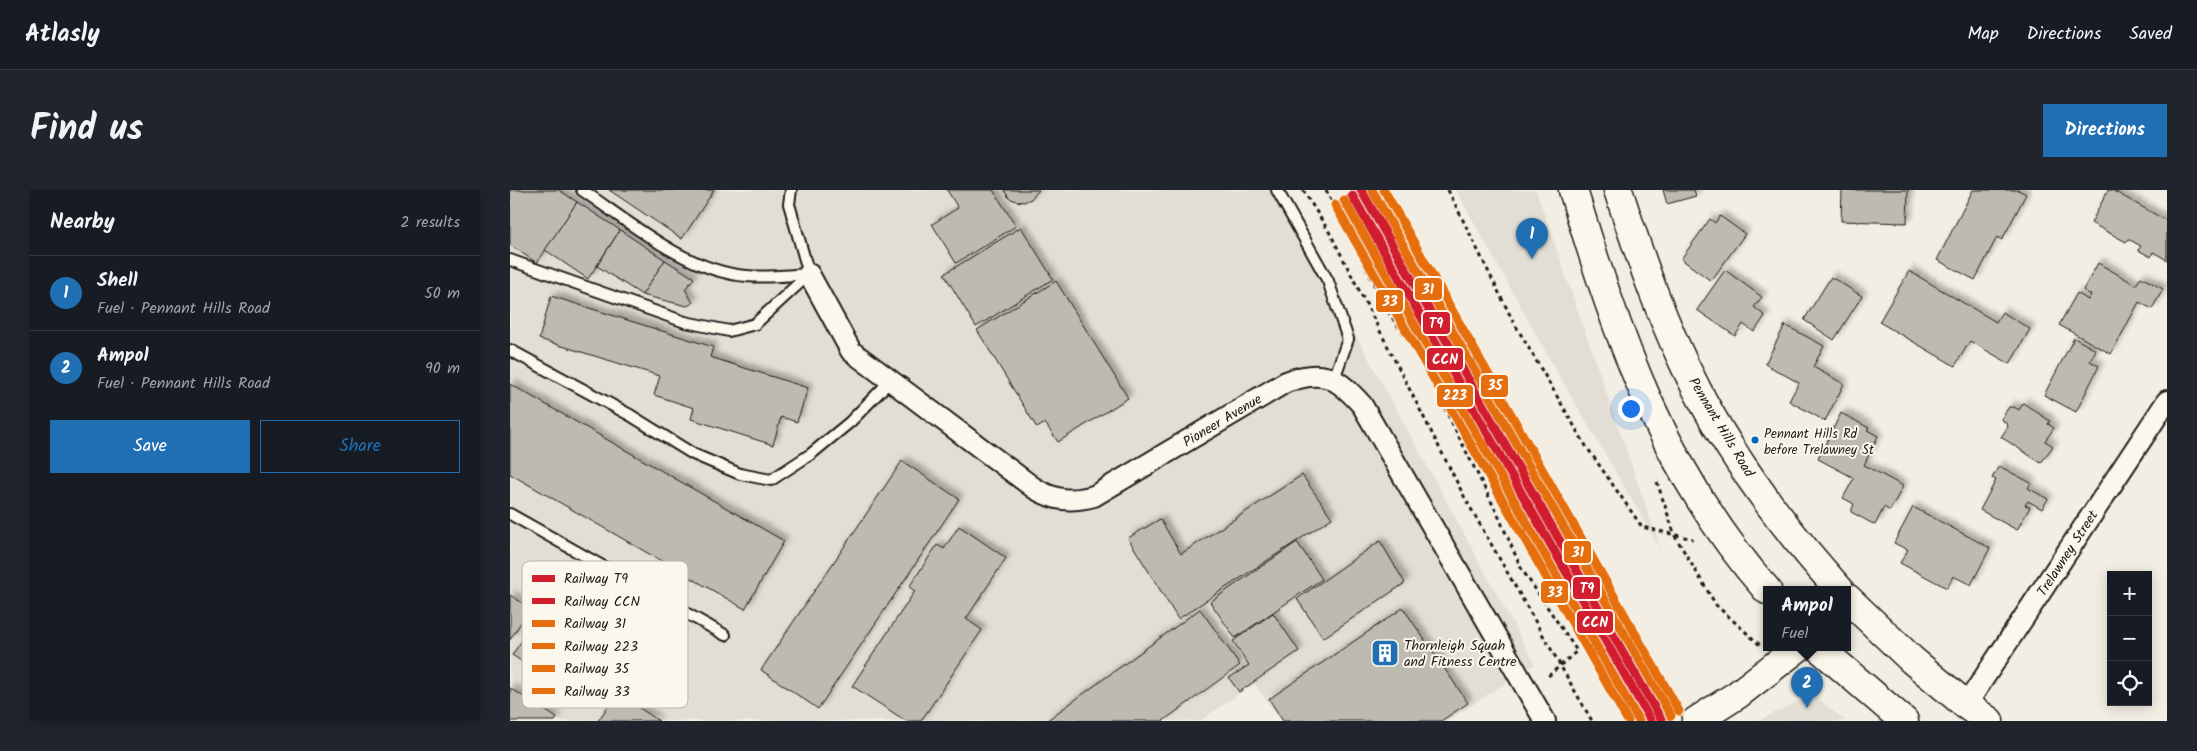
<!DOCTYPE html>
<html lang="en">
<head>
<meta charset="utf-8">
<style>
  :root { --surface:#171b24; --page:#20242c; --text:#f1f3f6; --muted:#9ea1a6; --line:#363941; --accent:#1f6fb2 }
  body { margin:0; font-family:Kalam,sans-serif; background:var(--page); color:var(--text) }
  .controls { position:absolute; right:15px; bottom:15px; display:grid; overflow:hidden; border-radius:0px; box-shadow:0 2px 12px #0003 }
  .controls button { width:45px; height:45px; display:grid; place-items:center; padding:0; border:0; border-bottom:1px solid var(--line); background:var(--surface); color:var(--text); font:25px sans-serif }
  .you { position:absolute; left:1120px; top:218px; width:18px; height:18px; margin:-12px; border:4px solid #fff; border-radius:50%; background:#1a73e8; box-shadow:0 0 0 8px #1a73e833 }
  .badge { display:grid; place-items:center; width:32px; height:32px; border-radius:50%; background:var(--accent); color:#fff; font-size:16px; font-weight:700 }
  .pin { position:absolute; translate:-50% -41px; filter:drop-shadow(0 1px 2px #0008) }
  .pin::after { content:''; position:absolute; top:26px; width:18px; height:15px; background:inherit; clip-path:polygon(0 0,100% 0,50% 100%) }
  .popup { position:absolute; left:1253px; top:396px; width:88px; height:65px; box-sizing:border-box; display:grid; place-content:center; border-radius:0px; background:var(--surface); filter:drop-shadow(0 1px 4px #0005); font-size:16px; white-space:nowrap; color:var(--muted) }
  .popup b { font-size:19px; color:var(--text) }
  .popup::after { content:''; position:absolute; left:50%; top:100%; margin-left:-10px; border:10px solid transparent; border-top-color:var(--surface) }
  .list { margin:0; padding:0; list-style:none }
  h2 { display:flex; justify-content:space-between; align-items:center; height:65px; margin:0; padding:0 20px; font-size:21px }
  h2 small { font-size:16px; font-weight:400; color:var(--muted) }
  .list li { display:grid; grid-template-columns:32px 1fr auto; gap:15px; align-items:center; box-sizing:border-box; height:75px; padding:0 20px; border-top:1px solid var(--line) }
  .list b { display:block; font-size:19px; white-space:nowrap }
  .list p { margin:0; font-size:16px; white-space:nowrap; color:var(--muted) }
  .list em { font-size:16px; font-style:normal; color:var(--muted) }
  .actions { display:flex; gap:10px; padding:15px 20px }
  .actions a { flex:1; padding:11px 0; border:1px solid var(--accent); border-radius:0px; text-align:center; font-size:18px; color:var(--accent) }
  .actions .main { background:var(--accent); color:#fff }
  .icon { flex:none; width:28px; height:28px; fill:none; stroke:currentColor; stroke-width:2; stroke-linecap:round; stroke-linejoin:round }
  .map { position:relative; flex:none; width:1657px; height:531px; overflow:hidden; border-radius:0px }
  header { display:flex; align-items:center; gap:30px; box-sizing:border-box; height:70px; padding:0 25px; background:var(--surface); border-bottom:1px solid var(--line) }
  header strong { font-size:24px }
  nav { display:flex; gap:28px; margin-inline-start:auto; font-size:18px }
  .intro { display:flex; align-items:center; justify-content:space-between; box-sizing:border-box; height:120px; padding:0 30px }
  h1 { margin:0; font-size:35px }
  .button { padding:12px 22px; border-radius:0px; background:var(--accent); color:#fff; font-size:18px; font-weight:700 }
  main { display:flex; gap:30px; padding:0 30px }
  aside { flex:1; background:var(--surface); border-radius:0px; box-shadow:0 2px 12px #0003 }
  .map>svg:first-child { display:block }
  .built { fill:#e2ded5 }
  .building { fill:#bdbab1; stroke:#1c1c1c; filter:url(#shadow) }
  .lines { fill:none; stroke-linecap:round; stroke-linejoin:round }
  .lane-casing { stroke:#1c1c1c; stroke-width:14 }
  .street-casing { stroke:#1c1c1c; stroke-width:24 }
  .secondary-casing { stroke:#1c1c1c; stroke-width:31 }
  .highway-casing { stroke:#1c1c1c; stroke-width:31 }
  .path { stroke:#1c1c1c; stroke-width:3; stroke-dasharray:4 4; stroke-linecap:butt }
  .lane { stroke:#fbf7ec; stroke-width:10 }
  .street { stroke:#fbf7ec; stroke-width:20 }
  .secondary { stroke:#fbf7ec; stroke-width:28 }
  .highway { stroke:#fbf7ec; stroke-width:28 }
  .rail-1-casing { stroke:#fbf7ec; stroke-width:12 }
  .rail-2-casing { stroke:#fbf7ec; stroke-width:12 }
  .rail-3-casing { stroke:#fbf7ec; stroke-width:12 }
  .rail-4-casing { stroke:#fbf7ec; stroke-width:12 }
  .rail-5-casing { stroke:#fbf7ec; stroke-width:12 }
  .rail-6-casing { stroke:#fbf7ec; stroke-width:12 }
  .rail-1 { stroke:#d11f2f; stroke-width:9 }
  .rail-2 { stroke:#d11f2f; stroke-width:9 }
  .rail-3 { stroke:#e56e0f; stroke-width:9 }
  .rail-4 { stroke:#e56e0f; stroke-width:9 }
  .rail-5 { stroke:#e56e0f; stroke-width:9 }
  .rail-6 { stroke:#e56e0f; stroke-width:9 }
  .bus-dot { fill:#0065bd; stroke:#fbf7ec; stroke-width:2 }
  .labels { text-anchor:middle; stroke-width:4; stroke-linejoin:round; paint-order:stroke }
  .bus-label { font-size:13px; fill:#1c1c1c; stroke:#fbf7ec; text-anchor:start }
  .street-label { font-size:14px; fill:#1c1c1c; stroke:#fbf7ec }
  .poi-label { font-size:14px; fill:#1c1c1c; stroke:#fbf7ec; text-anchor:start }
  .key { fill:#fbf7ec; stroke:#b8b5ae; stroke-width:1 }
  .key-label { font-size:14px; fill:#1c1c1c }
  .line-badge { stroke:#fbf7ec; stroke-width:2 }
  .badge-label { font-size:14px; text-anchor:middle; font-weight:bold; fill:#fff }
</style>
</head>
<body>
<header>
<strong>Atlasly</strong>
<nav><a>Map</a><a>Directions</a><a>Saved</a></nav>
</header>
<div class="intro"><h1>Find us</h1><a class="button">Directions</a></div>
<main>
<aside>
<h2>Nearby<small>2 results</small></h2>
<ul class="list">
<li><span class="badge">1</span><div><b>Shell</b><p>Fuel · Pennant Hills Road</p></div><em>50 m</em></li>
<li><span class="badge">2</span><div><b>Ampol</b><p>Fuel · Pennant Hills Road</p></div><em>90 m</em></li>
</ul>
<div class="actions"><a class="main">Save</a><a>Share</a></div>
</aside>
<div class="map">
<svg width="1657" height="531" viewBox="0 0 1657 531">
  <defs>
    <filter id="shadow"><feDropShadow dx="4.5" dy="-4.5" stdDeviation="2.5" flood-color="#0004"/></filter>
  </defs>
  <rect width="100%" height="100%" fill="#f2eee4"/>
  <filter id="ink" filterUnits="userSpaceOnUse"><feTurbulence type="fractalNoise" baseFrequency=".02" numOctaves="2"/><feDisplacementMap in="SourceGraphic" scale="10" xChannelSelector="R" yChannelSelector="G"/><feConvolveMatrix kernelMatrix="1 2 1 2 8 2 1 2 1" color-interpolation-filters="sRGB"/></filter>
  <g filter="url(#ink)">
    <!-- built -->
    <g class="built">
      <polygon points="0,0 767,0 1025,474 937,531 771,531 744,493 690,531 0,531"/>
      <polygon points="946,0 1026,0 1151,360 1042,173"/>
      <polygon points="1303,504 1335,531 1248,531"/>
    </g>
    <!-- building -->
    <g class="building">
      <polygon points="0,0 49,0 67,12 27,73 0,55"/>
      <polygon points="99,0 204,0 172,49"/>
      <polygon points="437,0 483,0 506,36 446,73 422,34 448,18"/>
      <polygon points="494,0 529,0 521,9 514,12 506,11 499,8"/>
      <polygon points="1153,0 1184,0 1186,6 1157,14"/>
      <polygon points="1332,0 1398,0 1397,33 1331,31"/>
      <polygon points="1463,0 1508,0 1516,4 1492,50 1487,47 1465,90 1427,70"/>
      <polygon points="1598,0 1602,0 1657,31 1657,70 1643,62 1641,67 1628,60 1631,56 1618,49 1616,52 1581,33"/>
      <polygon points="67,12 110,40 78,89 35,60"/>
      <polygon points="1210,26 1235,44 1201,91 1171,69 1200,29 1205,33"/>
      <polygon points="511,37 543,89 466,137 434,84"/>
      <polygon points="110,40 155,70 132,105 87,76"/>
      <polygon points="155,70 184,88 175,99 183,113 177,116 132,105"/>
      <polygon points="1588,73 1626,95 1631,87 1653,99 1642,119 1629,112 1601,164 1549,135 1567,103 1578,110 1581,105 1573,100"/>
      <polygon points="1215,80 1252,107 1244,117 1255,126 1244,142 1233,134 1225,146 1187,120"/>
      <polygon points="1399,81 1486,132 1492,122 1520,139 1500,174 1460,151 1445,176 1369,132"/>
      <polygon points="1321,87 1352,106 1324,150 1294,130"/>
      <polygon points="546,91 618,208 548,252 535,233 527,238 467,140"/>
      <polygon points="41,106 203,157 200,167 298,198 287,232 271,227 263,255 181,229 184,218 144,205 150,186 29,149"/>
      <polygon points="1275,135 1314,156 1303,177 1334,194 1315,231 1279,211 1289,193 1255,174"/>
      <polygon points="1564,148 1586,160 1580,171 1589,176 1566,222 1534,205"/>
      <polygon points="0,194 274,351 235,419 0,284"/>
      <polygon points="1513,213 1540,231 1538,234 1544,238 1535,251 1543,256 1531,273 1491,247 1498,237 1497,234 1491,229 1499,217 1504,217 1509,220"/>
      <polygon points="1331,223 1359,238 1357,240 1368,246 1354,275 1393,296 1380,321 1374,317 1365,335 1341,322 1344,314 1333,308 1344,288 1308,269"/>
      <polygon points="392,271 449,309 308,519 251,480"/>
      <polygon points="1489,276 1521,293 1518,298 1538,309 1532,319 1518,311 1515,315 1520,317 1507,340 1470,320 1486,290 1482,288"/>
      <polygon points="792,285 822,328 668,429 618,348 650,329 671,364"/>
      <polygon points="1403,317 1480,358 1461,395 1443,386 1437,398 1390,373 1398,360 1384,353"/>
      <polygon points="449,336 496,368 456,429 472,440 411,531 396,531 342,496 405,401 399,397 427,355 434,359"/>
      <polygon points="870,351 895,393 813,448 787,409"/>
      <polygon points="787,352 812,389 725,448 700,412"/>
      <polygon points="0,405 20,418 0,450"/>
      <polygon points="893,418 958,513 931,531 773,531 759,509"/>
      <polygon points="690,419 730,475 653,531 536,531"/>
      <polygon points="32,422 80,455 51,498 2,465"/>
      <polygon points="763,423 789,461 729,502 719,488 739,475 723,451"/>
      <polygon points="0,498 47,528 45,531 0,531"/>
      <polygon points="107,503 149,531 88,531"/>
    </g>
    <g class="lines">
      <defs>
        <g id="lane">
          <path d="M72 0C119 32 178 82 237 86 258 88 279 85 299 84"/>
          <polyline points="281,0 279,14 299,84"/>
          <polyline points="767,0 818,91 838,149 824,189"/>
          <polyline points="0,70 175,132 219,141 245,134 299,84"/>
          <polyline points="0,160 120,225 183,264 230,284 261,290 301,264 340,232 380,191"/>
          <polyline points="0,324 215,445"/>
        </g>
        <g id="street">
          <path d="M299 84 341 161 524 298C545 311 561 312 584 306L776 192C813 178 827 187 852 215L1035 531"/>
          <polyline points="1456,515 1657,211"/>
        </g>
        <polyline id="secondary" points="1186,531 1227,505 1289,457"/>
        <g id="highway">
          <path d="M1063 0C1107 146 1154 283 1257 400"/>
          <path d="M1108 0C1130 67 1153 135 1186 198 1223 270 1275 339 1329 399"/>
          <polyline points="1337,408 1402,470 1456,515 1479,531"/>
          <polyline points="1308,457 1394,531"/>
        </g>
      </defs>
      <!-- lane casing -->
      <use href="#lane" class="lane-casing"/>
      <!-- street casing -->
      <use href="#street" class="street-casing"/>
      <!-- secondary casing -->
      <use href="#secondary" class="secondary-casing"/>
      <!-- highway casing -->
      <use href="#highway" class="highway-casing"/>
      <!-- path -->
      <g class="path">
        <polyline points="793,0 821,45 956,310 1082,531"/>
        <polyline points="816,0 877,120 904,160 928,205 988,325 1011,378 1067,461 1036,488"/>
        <polyline points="938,0 1003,131 1076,256 1132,337 1183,349"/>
        <polyline points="1147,292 1165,346 1206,415 1250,455"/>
      </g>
      <!-- lane -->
      <use href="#lane" class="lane"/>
      <!-- street -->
      <use href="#street" class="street"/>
      <!-- secondary -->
      <use href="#secondary" class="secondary"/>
      <!-- highway -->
      <use href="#highway" class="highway"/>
      <defs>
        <polyline id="rail-1" points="851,0 1152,531"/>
        <polyline id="rail-2" points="842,5 1141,531"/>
        <polyline id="rail-3" points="862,0 1161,526"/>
        <polyline id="rail-4" points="834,10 1129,531"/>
        <polyline id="rail-5" points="874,0 1169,521"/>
        <polyline id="rail-6" points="825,15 1118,531"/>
      </defs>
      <!-- rail-1 casing -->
      <use href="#rail-1" class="rail-1-casing"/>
      <!-- rail-2 casing -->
      <use href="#rail-2" class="rail-2-casing"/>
      <!-- rail-3 casing -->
      <use href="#rail-3" class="rail-3-casing"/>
      <!-- rail-4 casing -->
      <use href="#rail-4" class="rail-4-casing"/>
      <!-- rail-5 casing -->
      <use href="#rail-5" class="rail-5-casing"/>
      <!-- rail-6 casing -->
      <use href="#rail-6" class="rail-6-casing"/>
      <!-- rail-1 -->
      <use href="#rail-1" class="rail-1"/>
      <!-- rail-2 -->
      <use href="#rail-2" class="rail-2"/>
      <!-- rail-3 -->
      <use href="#rail-3" class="rail-3"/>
      <!-- rail-4 -->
      <use href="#rail-4" class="rail-4"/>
      <!-- rail-5 -->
      <use href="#rail-5" class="rail-5"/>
      <!-- rail-6 -->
      <use href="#rail-6" class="rail-6"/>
    </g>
  </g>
  <!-- icons -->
  <defs>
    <symbol id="building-square" viewBox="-11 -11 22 22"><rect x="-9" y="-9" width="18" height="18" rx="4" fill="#1f6fb2" stroke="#fbf7ec"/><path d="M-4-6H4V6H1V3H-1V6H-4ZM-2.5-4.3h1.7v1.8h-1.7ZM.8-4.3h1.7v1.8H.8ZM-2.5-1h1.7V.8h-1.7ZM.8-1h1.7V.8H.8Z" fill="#fff"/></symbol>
  </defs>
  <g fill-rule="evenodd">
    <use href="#building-square" x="859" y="447" width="32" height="32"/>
  </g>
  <!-- markers -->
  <circle class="bus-dot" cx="1245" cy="250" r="4.5"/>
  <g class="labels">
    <!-- bus labels -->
    <g class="bus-label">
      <text x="1254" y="248">Pennant Hills Rd<tspan x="1254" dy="16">before Trelawney St</tspan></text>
    </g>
    <!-- street labels -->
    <g class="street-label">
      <text transform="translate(712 230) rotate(-31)" y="5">Pioneer Avenue</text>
      <text transform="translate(1212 237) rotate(59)" y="5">Pennant Hills Road</text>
      <text transform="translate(1557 363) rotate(-57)" y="5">Trelawney Street</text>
    </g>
    <!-- poi labels -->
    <g class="poi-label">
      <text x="894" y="460">Thornleigh Squah<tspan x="894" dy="16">and Fitness Centre</tspan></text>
    </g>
  </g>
  <!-- legend -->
  <rect x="12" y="371" width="166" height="147" rx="8" class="key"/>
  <rect x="22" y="385" width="23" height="7" fill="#d11f2f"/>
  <rect x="22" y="408" width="23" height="6" fill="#d11f2f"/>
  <rect x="22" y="430" width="23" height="7" fill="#e56e0f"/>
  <rect x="22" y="453" width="23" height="6" fill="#e56e0f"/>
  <rect x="22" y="475" width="23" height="7" fill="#e56e0f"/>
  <rect x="22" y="498" width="23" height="6" fill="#e56e0f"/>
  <g class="key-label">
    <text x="54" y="393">Railway T9</text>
    <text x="54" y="416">Railway CCN</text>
    <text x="54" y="438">Railway 31</text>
    <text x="54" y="461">Railway 223</text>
    <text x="54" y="483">Railway 35</text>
    <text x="54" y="506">Railway 33</text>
  </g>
  <g class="line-badge">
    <rect x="904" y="87" width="29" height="24" rx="5" fill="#e56e0f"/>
    <rect x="865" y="99" width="29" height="24" rx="5" fill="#e56e0f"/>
    <rect x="912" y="121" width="29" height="24" rx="5" fill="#d11f2f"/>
    <rect x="916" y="157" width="38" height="24" rx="5" fill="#d11f2f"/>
    <rect x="970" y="184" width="29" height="24" rx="5" fill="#e56e0f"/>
    <rect x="926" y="194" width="38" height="24" rx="5" fill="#e56e0f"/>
    <rect x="1053" y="350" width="29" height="24" rx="5" fill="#e56e0f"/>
    <rect x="1062" y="386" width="29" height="24" rx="5" fill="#d11f2f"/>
    <rect x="1030" y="390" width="29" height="24" rx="5" fill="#e56e0f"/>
    <rect x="1066" y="420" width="38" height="24" rx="5" fill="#d11f2f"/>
  </g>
  <g class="badge-label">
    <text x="918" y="104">31</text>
    <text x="880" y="116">33</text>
    <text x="926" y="138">T9</text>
    <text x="935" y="174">CCN</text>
    <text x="985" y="200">35</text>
    <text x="945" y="210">223</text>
    <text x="1068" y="367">31</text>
    <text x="1077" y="403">T9</text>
    <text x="1045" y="407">33</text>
    <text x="1085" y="437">CCN</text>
  </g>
</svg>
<div class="controls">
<button>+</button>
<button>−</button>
<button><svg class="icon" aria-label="locate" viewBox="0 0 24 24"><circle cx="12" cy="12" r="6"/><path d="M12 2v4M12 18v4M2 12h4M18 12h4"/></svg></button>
</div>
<div class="you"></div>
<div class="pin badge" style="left:1022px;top:69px">1</div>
<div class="pin badge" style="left:1297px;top:518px">2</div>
<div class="popup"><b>Ampol</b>Fuel</div>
</div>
</main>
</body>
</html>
